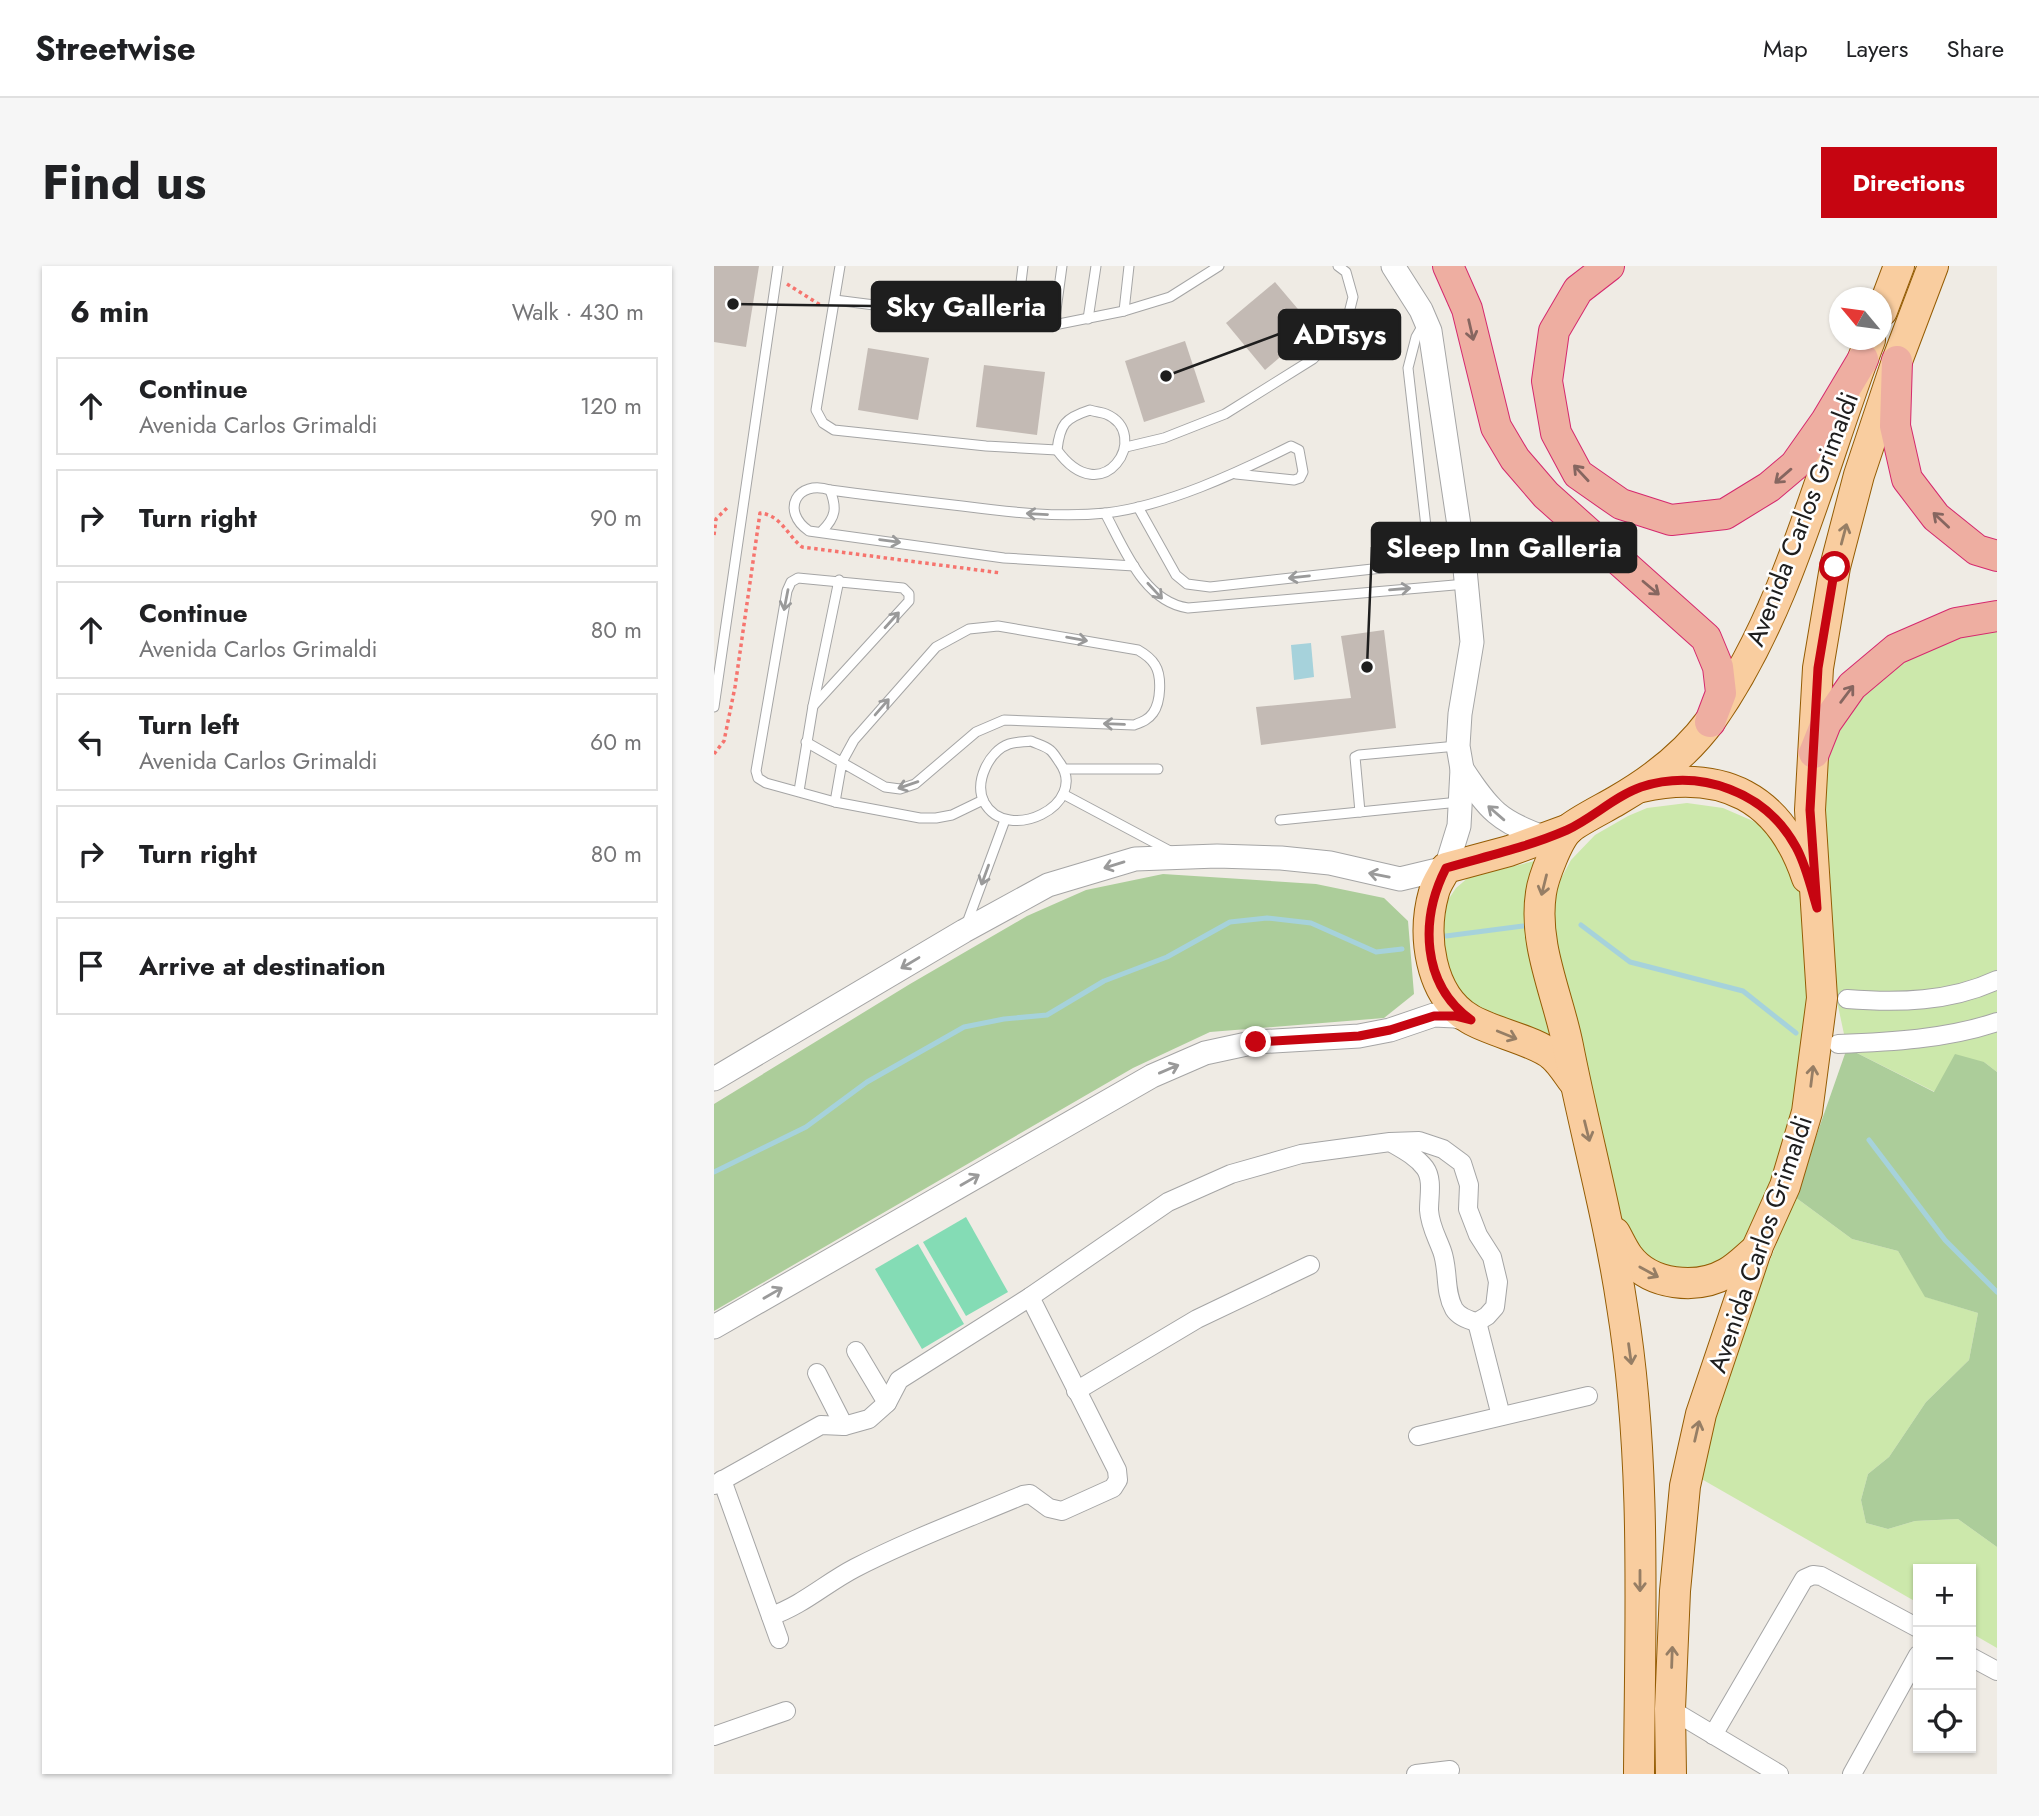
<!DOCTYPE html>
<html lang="en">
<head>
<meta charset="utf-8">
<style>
  :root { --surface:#fff; --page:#f6f6f6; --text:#202124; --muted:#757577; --line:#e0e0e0; --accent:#c60511 }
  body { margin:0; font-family:Jost,sans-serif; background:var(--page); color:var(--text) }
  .controls { position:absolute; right:21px; bottom:21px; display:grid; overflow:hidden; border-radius:0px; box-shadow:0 2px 5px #0004 }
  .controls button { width:63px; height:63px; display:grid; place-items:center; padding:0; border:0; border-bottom:2px solid var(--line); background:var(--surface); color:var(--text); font:35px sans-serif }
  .compass { position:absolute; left:1115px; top:21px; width:63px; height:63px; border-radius:50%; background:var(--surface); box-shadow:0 2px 5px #0004; rotate:299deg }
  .stop { position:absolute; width:21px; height:21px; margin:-16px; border:5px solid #c60511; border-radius:50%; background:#fff }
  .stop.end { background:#c60511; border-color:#fff; box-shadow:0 2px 7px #0008 }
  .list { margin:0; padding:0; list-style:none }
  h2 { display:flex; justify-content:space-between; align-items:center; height:91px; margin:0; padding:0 28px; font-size:30px }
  h2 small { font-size:23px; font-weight:400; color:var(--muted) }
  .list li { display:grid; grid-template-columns:46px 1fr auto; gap:21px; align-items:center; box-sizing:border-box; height:98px; margin:0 14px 14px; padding:0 14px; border:2px solid var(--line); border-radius:0px }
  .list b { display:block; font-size:26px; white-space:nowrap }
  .list p { margin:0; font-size:23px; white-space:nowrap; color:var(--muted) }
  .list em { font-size:23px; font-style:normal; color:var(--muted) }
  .icon { flex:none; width:38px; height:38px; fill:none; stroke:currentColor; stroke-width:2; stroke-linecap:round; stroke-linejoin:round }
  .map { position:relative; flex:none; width:1283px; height:1508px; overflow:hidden; border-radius:0px }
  header { display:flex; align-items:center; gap:42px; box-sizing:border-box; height:98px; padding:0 35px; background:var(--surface); border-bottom:2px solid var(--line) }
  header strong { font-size:33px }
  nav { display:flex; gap:38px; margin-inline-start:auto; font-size:24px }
  .intro { display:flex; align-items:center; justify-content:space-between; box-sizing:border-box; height:168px; padding:0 42px }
  h1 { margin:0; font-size:49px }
  .button { padding:18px 32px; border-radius:0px; background:var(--accent); color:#fff; font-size:24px; font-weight:700 }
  main { display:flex; gap:42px; padding:0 42px }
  aside { flex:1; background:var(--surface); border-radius:0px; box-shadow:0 2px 5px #0004 }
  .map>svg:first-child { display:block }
  .grass { fill:#cce8ab }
  .forest { fill:#accd9a }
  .pitch { fill:#84dcb5 }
  .water { fill:#a6d2db }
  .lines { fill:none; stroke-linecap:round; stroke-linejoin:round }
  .stream { stroke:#a6d2db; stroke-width:5 }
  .building { fill:#c3bab4 }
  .service-casing { stroke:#a5a5a5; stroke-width:11 }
  .minor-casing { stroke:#a5a5a5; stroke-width:20 }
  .tertiary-casing { stroke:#a5a5a5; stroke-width:25 }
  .primary-casing { stroke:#945c04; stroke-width:32 }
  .trunk-casing { stroke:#d5296e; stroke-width:32 }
  .path { stroke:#f6746e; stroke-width:3.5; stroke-dasharray:3.5 3.5; stroke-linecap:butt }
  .service { stroke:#fff; stroke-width:9 }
  .minor { stroke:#fff; stroke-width:18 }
  .tertiary { stroke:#fff; stroke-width:23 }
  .primary { stroke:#f9cd9f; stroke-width:30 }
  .trunk { stroke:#eeaea1; stroke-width:30 }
  .oneway { stroke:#866660 }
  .oneway2 { stroke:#9a9a9a }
  .oneway3 { stroke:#967e65 }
  .route { stroke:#c60511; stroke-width:9 }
  .labels { text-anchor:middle; stroke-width:5; stroke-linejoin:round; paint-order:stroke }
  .street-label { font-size:26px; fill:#1e1e1e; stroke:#fff }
  .leader { fill:none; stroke:#1e1e1e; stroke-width:2.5 }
  .callout-dot { fill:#1e1e1e; stroke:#fff; stroke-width:2.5 }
  .callout { fill:#1e1e1e; stroke:#1e1e1e; stroke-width:2.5 }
  .callout-label { font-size:28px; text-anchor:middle; font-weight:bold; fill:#fff }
</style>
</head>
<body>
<header>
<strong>Streetwise</strong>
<nav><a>Map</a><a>Layers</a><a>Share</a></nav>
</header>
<div class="intro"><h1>Find us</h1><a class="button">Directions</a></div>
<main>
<aside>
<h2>6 min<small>Walk · 430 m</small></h2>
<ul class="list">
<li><svg class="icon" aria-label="ahead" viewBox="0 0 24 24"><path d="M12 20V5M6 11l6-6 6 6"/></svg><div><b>Continue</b><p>Avenida Carlos Grimaldi</p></div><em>120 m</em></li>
<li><svg class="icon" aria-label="right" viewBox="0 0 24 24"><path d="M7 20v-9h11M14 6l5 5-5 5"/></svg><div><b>Turn right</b></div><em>90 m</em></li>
<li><svg class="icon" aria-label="ahead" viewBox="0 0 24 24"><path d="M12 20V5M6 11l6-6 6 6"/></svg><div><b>Continue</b><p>Avenida Carlos Grimaldi</p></div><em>80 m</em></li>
<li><svg class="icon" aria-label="left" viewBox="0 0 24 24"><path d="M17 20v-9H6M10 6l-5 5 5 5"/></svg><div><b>Turn left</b><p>Avenida Carlos Grimaldi</p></div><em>60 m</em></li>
<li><svg class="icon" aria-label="right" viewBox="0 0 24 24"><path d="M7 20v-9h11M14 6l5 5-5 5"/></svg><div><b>Turn right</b></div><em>80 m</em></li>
<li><svg class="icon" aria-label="arrive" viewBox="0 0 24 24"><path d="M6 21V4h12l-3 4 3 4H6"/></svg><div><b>Arrive at destination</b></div></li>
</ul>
</aside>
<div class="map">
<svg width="1283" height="1508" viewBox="0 0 1283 1508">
  <rect width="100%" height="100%" fill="#efebe4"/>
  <!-- grass -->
  <g class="grass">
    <polygon points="1283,365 1283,806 1270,796 1221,826 1133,782 1103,642 1112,457 1167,404 1245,371"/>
    <polygon points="973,537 1009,542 1039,555 1053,564 1087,622 1097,716 1079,859 1034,977 1014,996 973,1006 937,995 912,968 856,743 836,673 841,624 857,594 881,569 914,550 933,542"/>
    <polygon points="829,593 847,786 766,746 741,720 727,686 732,637 742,622 755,611"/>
    <polygon points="1081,931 1138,973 1184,985 1212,1031 1264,1047 1255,1094 1212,1136 1175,1191 1154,1208 1147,1234 1152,1257 1174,1263 1201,1255 1244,1253 1283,1281 1283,1382 1257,1367 1257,1303 1204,1303 1204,1337 984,1211 1024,1075"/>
  </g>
  <!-- forest -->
  <g class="forest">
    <polygon points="449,608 602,618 670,632 694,655 700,728 670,752 496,766 419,802 0,1045 0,838 196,718 313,650 372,624"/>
    <polygon points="1133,782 1220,826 1241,788 1270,796 1283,806 1283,1281 1244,1253 1201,1255 1174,1263 1152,1257 1147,1234 1154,1208 1175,1191 1212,1136 1255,1094 1264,1047 1211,1031 1184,985 1138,973 1081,931"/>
  </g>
  <!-- pitch -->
  <g class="pitch">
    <polygon points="252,951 294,1026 252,1050 209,976"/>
    <polygon points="204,978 250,1058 208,1083 161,1003"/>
  </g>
  <!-- water -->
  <polygon class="water" points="597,377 600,411 580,414 577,379"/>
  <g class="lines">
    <!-- stream -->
    <g class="stream">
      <polyline points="867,659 916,696 1029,725 1082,767"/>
      <polyline points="732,670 809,660"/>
      <polyline points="1155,874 1231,974 1283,1026"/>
      <polyline points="0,906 92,861 153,816 250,761 290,753 333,749 390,715 453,691 516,656 553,652 597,657 662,686 688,683"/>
    </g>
  </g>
  <!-- building -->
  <g class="building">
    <polygon points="0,0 45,0 32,81 0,76"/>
    <polygon points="561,16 600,62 551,104 512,57"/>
    <polygon points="471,75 491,136 430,156 411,95"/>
    <polygon points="154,82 215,92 204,154 144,144"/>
    <polygon points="270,99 331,106 323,169 262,161"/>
    <polygon points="670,364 682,462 547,479 542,441 637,432 627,370"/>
  </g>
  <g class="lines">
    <defs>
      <g id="service">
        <polyline points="126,0 102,144 109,157 120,164 272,180 343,184"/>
        <polyline points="121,34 302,57 340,59 410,45 456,31 505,0"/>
        <polyline points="410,45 415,0"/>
        <polyline points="374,53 382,0"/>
        <polyline points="302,57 309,0"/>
        <polyline points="340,59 348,0"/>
        <polyline points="709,59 702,71 694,102 716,296"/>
        <path d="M376 144C381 146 387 146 392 148 439 168 389 248 343 184 346 158 351 152 376 144Z"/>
        <polyline points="412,181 450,172 511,148 599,93 632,59 639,31 632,6 624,0"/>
        <polyline points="424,241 462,309 473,318 496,321 749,293"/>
        <path d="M391 247C410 282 430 336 474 342L752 318"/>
        <path d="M108 265C122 251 123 242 116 224"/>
        <path d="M420 300 290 292 95 265C66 245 83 213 116 224 160 230 204 235 248 240 295 246 344 252 392 247 452 240 523 207 577 180L585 184 589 206 586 212 580 214 522 208"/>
        <polyline points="99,440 195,335 195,328 189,322 84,312 77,316 73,325 42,505 44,512 52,517 121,536 206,552 222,552 238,549 269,534"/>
        <polyline points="0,441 64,0"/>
        <path d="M317 475C323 478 331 480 336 484 340 487 343 493 346 497 375 539 293 579 270 536 260 516 275 485 295 478 301 476 310 476 317 475Z"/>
        <path d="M92 476 171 521 186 523 201 518 262 466 290 454 420 459C428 456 434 454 439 447 447 436 448 410 441 399 437 392 431 388 424 384L284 360 255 363 222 381 140 474 128 496 121 536"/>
        <polyline points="350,503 444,503"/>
        <polyline points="85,525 99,440 125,314"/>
        <polyline points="349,528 456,585"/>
        <polyline points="646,546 641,491 645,489 743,480"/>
        <polyline points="566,554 745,536"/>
        <polyline points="253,657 291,554"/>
      </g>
      <g id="minor">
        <path d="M1133 733C1184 737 1236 736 1283 714"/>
        <path d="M1124 778C1176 776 1233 773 1283 756"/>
        <polyline points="763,1056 787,1150"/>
        <polyline points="142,1085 173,1137"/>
        <polyline points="103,1107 130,1160"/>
        <polyline points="362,1125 483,1053 596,999"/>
        <polyline points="704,1170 874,1130"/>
        <polyline points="8,1214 65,1373"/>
        <path d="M0 1219 107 1159 130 1160 155 1153 173 1137 185 1114 316 1031 454 936 517 908 587 888 676 876 705 875 729 883 748 897 755 919 754 943 764 969 778 991 784 1016 781 1041 773 1050 763 1056C754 1054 745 1051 740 1043 730 1025 735 1004 728 985 723 971 716 960 715 944 715 930 719 913 711 902 702 890 688 883 676 876"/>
        <path d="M57 1350C89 1339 112 1317 141 1302 195 1274 252 1253 309 1229L316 1228 335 1242 348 1245 399 1222 404 1214 403 1204 316 1031"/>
        <polyline points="1257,1391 1283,1405"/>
        <polyline points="956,1443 1065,1508"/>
        <polyline points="999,1469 1090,1313 1099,1309 1107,1310 1204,1362"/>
        <polyline points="0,1470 72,1445"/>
        <polyline points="702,1508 736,1504"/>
        <polyline points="1138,1508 1204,1389"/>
      </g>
      <g id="tertiary">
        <path d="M748 503C775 544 785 556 832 572"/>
        <polyline points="0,813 250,665 334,619 421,593 503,590 567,592 616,597 686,613 732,602 745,560 748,503 744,480 746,448 758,376 750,293 716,65 707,44 679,0"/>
        <polyline points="0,1061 438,810 491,787 542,776 645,770 676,764 720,749 741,750 757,754"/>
      </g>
      <g id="primary">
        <polyline points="1168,45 1185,0"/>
        <path d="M927 521C1009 503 1066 531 1093 612"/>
        <path d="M855 563 795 585 732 602C728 610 722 618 720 626 708 668 715 729 756 753 777 766 823 775 839 790 847 797 853 807 859 815"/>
        <path d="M901 967C905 974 909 983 914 990 936 1020 983 1024 1013 1007 1024 1001 1033 991 1043 983"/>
        <path d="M925 1508C926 1352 933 1194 908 1040 895 952 871 867 854 780 844 729 819 679 827 627 829 612 844 573 855 563 862 556 892 541 902 535 937 515 973 487 997 454 1076 342 1107 200 1156 74"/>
        <polyline points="957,1508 956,1443 961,1325 971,1220 987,1148 1043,982 1071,920 1093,846 1108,732 1096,544 1104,402 1121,301 1145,209 1183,95 1219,0"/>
      </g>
      <g id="trunk">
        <polyline points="734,0 753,43 782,161 801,193 832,229 992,372 1004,401 1007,427 996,456"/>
        <polyline points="895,0 864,24 840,65 833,115 842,167 864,208 907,238 957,254 1011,248 1055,221 1081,199 1112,155 1149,93"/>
        <polyline points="1183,95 1181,160 1193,213 1222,251 1263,284 1283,290"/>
        <polyline points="1100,487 1112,457 1138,420 1182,383 1242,357 1283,350"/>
      </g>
    </defs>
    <!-- service casing -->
    <use href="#service" class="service-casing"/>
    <!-- minor casing -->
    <use href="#minor" class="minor-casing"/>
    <!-- tertiary casing -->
    <use href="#tertiary" class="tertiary-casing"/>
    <!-- primary casing -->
    <use href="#primary" class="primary-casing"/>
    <!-- trunk casing -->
    <use href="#trunk" class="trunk-casing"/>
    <!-- path -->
    <g class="path">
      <polyline points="73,18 108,40"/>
      <polyline points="0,269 2,253 13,242"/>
      <path d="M0 488 10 475 21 421 46 247C67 249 73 269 88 281L287 307"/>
    </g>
    <!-- service -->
    <use href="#service" class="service"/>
    <!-- minor -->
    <use href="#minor" class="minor"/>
    <!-- tertiary -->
    <use href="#tertiary" class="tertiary"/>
    <!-- primary -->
    <use href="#primary" class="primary"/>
    <!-- trunk -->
    <use href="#trunk" class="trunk"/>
  </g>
  <!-- one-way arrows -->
  <defs><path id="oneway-shaft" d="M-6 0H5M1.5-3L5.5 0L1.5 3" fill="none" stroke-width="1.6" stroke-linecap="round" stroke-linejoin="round" transform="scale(1.75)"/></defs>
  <g class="oneway">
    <use href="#oneway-shaft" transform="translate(757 64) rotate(77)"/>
    <use href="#oneway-shaft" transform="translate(867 207) rotate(-133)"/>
    <use href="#oneway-shaft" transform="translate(1069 210) rotate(139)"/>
    <use href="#oneway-shaft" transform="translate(1227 254) rotate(-137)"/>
    <use href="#oneway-shaft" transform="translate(937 322) rotate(40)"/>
    <use href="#oneway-shaft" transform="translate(1133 428) rotate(-53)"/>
  </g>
  <g class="oneway2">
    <use href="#oneway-shaft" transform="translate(323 248) rotate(-177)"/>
    <use href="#oneway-shaft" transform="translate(176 275) rotate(8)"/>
    <use href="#oneway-shaft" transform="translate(585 311) rotate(174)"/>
    <use href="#oneway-shaft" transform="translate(686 323) rotate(-5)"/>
    <use href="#oneway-shaft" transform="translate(441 325) rotate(47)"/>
    <use href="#oneway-shaft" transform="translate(72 334) rotate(101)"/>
    <use href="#oneway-shaft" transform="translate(178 354) rotate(-48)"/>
    <use href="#oneway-shaft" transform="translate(363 373) rotate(10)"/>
    <use href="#oneway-shaft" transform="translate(168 441) rotate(-49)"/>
    <use href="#oneway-shaft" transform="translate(400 458) rotate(-178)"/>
    <use href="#oneway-shaft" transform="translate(194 519) rotate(161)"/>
    <use href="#oneway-shaft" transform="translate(782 547) rotate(-139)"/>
    <use href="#oneway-shaft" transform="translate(400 599) rotate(163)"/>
    <use href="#oneway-shaft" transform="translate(271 609) rotate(110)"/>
    <use href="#oneway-shaft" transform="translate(665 609) rotate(-169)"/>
    <use href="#oneway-shaft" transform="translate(196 697) rotate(149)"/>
    <use href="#oneway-shaft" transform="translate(455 803) rotate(-23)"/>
    <use href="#oneway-shaft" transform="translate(256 914) rotate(-30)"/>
    <use href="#oneway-shaft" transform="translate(59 1027) rotate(-30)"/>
  </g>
  <g class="oneway3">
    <use href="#oneway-shaft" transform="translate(1130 268) rotate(-75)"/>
    <use href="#oneway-shaft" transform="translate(830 619) rotate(104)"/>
    <use href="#oneway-shaft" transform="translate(793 769) rotate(22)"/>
    <use href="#oneway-shaft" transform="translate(1098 810) rotate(-83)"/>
    <use href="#oneway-shaft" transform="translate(873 865) rotate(76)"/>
    <use href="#oneway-shaft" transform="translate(935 1006) rotate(29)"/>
    <use href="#oneway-shaft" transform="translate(916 1088) rotate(82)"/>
    <use href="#oneway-shaft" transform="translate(983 1165) rotate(-77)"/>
    <use href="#oneway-shaft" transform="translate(926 1315) rotate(90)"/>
    <use href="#oneway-shaft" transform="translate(958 1391) rotate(-88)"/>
  </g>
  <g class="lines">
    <!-- route -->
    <path class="route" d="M542 776 645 770 676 764 720 750H741L757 754C707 718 706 653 732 602 773 590 814 581 853 564 879 552 901 530 927 521 987 502 1052 526 1082 581 1092 599 1097 622 1103 642L1096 544 1104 402 1121 301"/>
  </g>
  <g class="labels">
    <!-- street labels -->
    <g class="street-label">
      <text transform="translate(1088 253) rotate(-69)" y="9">Avenida Carlos Grimaldi</text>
      <text transform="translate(1046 978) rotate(-71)" y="9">Avenida Carlos Grimaldi</text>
    </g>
  </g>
  <!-- callouts -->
  <path class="leader" d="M19 38L158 40M452 110L565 68M653 401L658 281"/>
  <g class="callout-dot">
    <circle cx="19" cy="38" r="7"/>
    <circle cx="452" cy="110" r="7"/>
    <circle cx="653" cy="401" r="7"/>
  </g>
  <g class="callout">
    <rect x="158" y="16" width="188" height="49" rx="7"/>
    <rect x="565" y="44" width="121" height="49" rx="7"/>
    <rect x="658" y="257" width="264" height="49" rx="7"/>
  </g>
  <g class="callout-label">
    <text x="252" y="50">Sky Galleria</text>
    <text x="626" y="78">ADTsys</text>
    <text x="790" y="291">Sleep Inn Galleria</text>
  </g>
</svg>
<div class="controls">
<button>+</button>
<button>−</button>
<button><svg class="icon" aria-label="locate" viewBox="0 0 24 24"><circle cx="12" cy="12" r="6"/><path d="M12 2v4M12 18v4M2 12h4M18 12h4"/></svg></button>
</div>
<svg class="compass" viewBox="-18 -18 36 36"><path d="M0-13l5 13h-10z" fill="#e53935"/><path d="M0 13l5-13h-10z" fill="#757577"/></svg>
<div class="stop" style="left:1121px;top:301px"></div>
<div class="stop end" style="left:542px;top:776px"></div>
</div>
</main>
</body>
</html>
